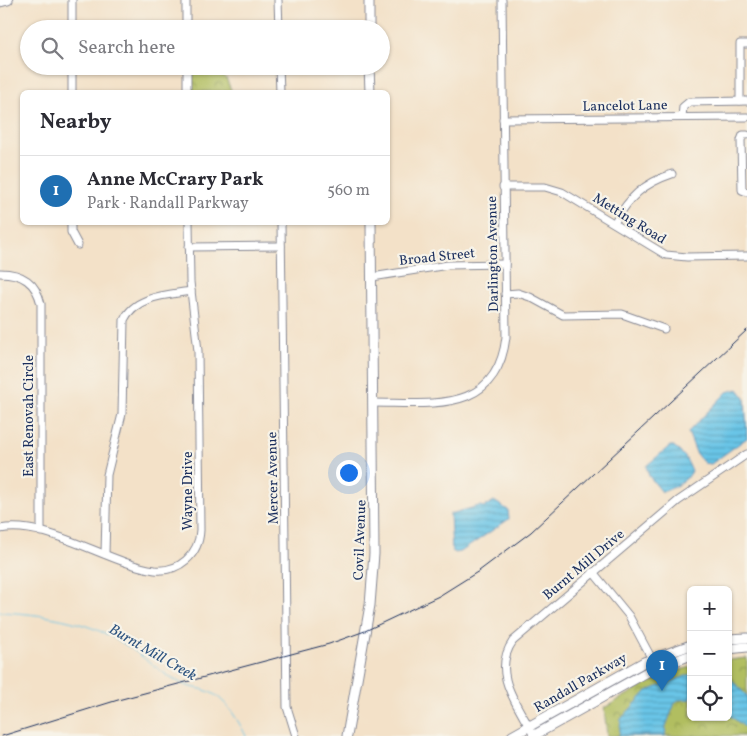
<!DOCTYPE html>
<html lang="en">
<head>
<meta charset="utf-8">
<style>
  :root { --surface:#fff; --page:#f2f2f3; --text:#2b2b33; --muted:#7c7c81; --line:#e1e1e2; --accent:#1f6fb2 }
  body { margin:0; font-family:Vollkorn,serif; background:var(--page); color:var(--text) }
  .controls { position:absolute; right:15px; bottom:15px; display:grid; overflow:hidden; border-radius:8px; box-shadow:0 1px 4px #0004 }
  .controls button { width:45px; height:45px; display:grid; place-items:center; padding:0; border:0; border-bottom:1px solid var(--line); background:var(--surface); color:var(--text); font:25px sans-serif }
  .you { position:absolute; left:348px; top:472px; width:18px; height:18px; margin:-12px; border:4px solid #fff; border-radius:50%; background:#1a73e8; box-shadow:0 0 0 8px #1a73e833 }
  .badge { display:grid; place-items:center; width:32px; height:32px; border-radius:50%; background:var(--accent); color:#fff; font-size:16px; font-weight:700 }
  .pin { position:absolute; translate:-50% -41px; filter:drop-shadow(0 1px 2px #0008) }
  .pin::after { content:''; position:absolute; top:26px; width:18px; height:15px; background:inherit; clip-path:polygon(0 0,100% 0,50% 100%) }
  .list { margin:0; padding:0; list-style:none }
  h2 { display:flex; justify-content:space-between; align-items:center; height:65px; margin:0; padding:0 20px; font-size:21px }
  h2 small { font-size:16px; font-weight:400; color:var(--muted) }
  .list li { display:grid; grid-template-columns:32px 1fr auto; gap:15px; align-items:center; box-sizing:border-box; height:70px; padding:0 20px; border-top:1px solid var(--line) }
  .list b { display:block; font-size:19px; white-space:nowrap }
  .list p { margin:0; font-size:16px; white-space:nowrap; color:var(--muted) }
  .list em { font-size:16px; font-style:normal; color:var(--muted) }
  .icon { flex:none; width:28px; height:28px; fill:none; stroke:currentColor; stroke-width:2; stroke-linecap:round; stroke-linejoin:round }
  .map { position:relative; flex:none; width:747px; height:736px; overflow:hidden }
  .search { position:absolute; background:var(--surface); box-shadow:0 1px 4px #0004; left:20px; top:20px; width:370px; height:55px; display:flex; align-items:center; gap:12px; box-sizing:border-box; padding:0 18px; border-radius:28px; color:var(--muted); font-size:19px }
  .panel { position:absolute; background:var(--surface); box-shadow:0 1px 4px #0004; left:20px; top:90px; width:370px; height:135px; border-radius:8px }
  .map>svg:first-child { display:block }
  .park { fill:url(#park-crowns); stroke:#66765f }
  .water { fill:url(#water-rules); stroke:#427aa2 }
  .lines { fill:none; stroke-linecap:round; stroke-linejoin:round }
  .stream { stroke:#69c5e7; stroke-width:1 }
  .minor-casing { stroke:#878893; stroke-width:9 }
  .major-casing { stroke:#878893; stroke-width:11 }
  .minor { stroke:#fff; stroke-width:7 }
  .major { stroke:#fff; stroke-width:9 }
  .rail { stroke:#1b2f5e; stroke-width:1 }
  .labels { text-anchor:middle; stroke-width:4.5; stroke-linejoin:round; paint-order:stroke }
  .street-label { font-size:14px; fill:#1b2f5e; stroke:#f7f3e8 }
  .water-label { font-size:15px; font-style:italic; fill:#2e5480; stroke:#f7f3e8 }
</style>
</head>
<body>
<div class="map">
<svg width="747" height="736" viewBox="0 0 747 736">
  <defs>
    <pattern id="park-crowns" width="20" height="18" patternUnits="userSpaceOnUse" patternTransform="scale(1.25)"><rect width="20" height="18" fill="#b1be60"/><path d="M2 6a3 3 0 1 1 6 0M12 15a3 3 0 1 1 6 0" fill="none" stroke="#8f9b52"/></pattern>
    <pattern id="water-rules" width="6" height="5" patternUnits="userSpaceOnUse" patternTransform="scale(1.25)"><rect width="6" height="5" fill="#69c5e7"/><path d="M0 2.5h6" fill="none" stroke="#56a0be"/></pattern>
  </defs>
  <rect width="100%" height="100%" fill="#f7f3e8"/>
  <filter id="ink" filterUnits="userSpaceOnUse"><feTurbulence type="fractalNoise" baseFrequency=".02" numOctaves="2"/><feDisplacementMap in="SourceGraphic" scale="10" xChannelSelector="R" yChannelSelector="G"/><feConvolveMatrix kernelMatrix="1 2 1 2 8 2 1 2 1" color-interpolation-filters="sRGB"/></filter>
  <filter id="wash" filterUnits="userSpaceOnUse"><feTurbulence type="fractalNoise" baseFrequency=".0096" numOctaves="4" result="noise"/><feDisplacementMap in="SourceGraphic" scale="20" xChannelSelector="R" yChannelSelector="G"/><feGaussianBlur stdDeviation="1.12" result="paint"/><feColorMatrix in="noise" values="0 0 0 0 0 0 0 0 0 0 0 0 0 0 0 0 0 1.4 0 .05"/><feComposite in="paint" operator="in"/></filter>
  <g filter="url(#wash)">
    <rect width="100%" height="100%" fill="#f3e1c8"/>
    <!-- park -->
    <g class="park">
      <polygon points="191,69 210,69 226,78 232,92 191,92"/>
      <polygon points="747,658 747,736 607,736 604,708 662,675 691,667 691,717 728,717 728,660"/>
    </g>
    <!-- water -->
    <g class="water">
      <polygon points="738,389 745,398 747,438 711,464 704,463 697,455 688,432 727,392"/>
      <path d="M670 446H674L685 457 692 471C688 480 672 489 662 492L649 476 646 466Z"/>
      <polygon points="494,501 508,510 509,519 462,551 456,553 452,551 450,514 479,506 484,507"/>
      <polygon points="691,674 691,699 678,700 675,703 666,726 665,736 619,736 621,719 647,691"/>
      <polygon points="728,676 747,696 747,729 728,714"/>
    </g>
    <g class="lines">
      <!-- stream -->
      <path class="stream" d="M0 612C42 614 85 620 121 642 143 655 162 675 185 685 192 688 200 688 207 691 225 697 238 720 246 736"/>
    </g>
  </g>
  <g filter="url(#ink)">
    <g class="lines">
      <defs>
        <g id="minor">
          <polyline points="72,0 72,29"/>
          <polyline points="186,0 186,29"/>
          <polyline points="278,0 279,29"/>
          <polyline points="72,66 72,92"/>
          <polyline points="187,66 187,92"/>
          <polyline points="279,66 280,92"/>
          <polyline points="740,101 740,44 747,44"/>
          <polyline points="682,117 683,107 689,102 747,101"/>
          <polyline points="503,119 747,117"/>
          <polyline points="747,135 743,135 741,140 742,190 747,192"/>
          <polyline points="503,187 545,187 562,192 666,255 687,257 747,256"/>
          <polyline points="71,222 71,232 78,245"/>
          <polyline points="281,222 287,707 296,736"/>
          <path d="M614 223C630 197 642 184 672 174"/>
          <polyline points="189,247 281,246"/>
          <path d="M0 273C22 273 36 282 41 304V532"/>
          <polyline points="372,277 448,265 505,264"/>
          <polyline points="505,294 518,293 530,297 563,315 622,314 664,329"/>
          <path d="M373 403C433 403 497 414 506 337L502 0"/>
          <path d="M0 529C48 520 107 563 155 570 179 572 199 555 200 530L198 351 190 282 189 222"/>
          <path d="M105 554 107 475 122 414 124 320C135 296 167 295 191 291"/>
          <polyline points="593,572 629,616 654,663"/>
          <path d="M534 736C519 706 490 674 513 641L678 501 747 454"/>
        </g>
        <g id="major">
          <polyline points="369,0 369,29"/>
          <polyline points="0,2 8,0"/>
          <polyline points="369,66 370,92"/>
          <polyline points="728,639 747,638"/>
          <polyline points="728,649 747,647"/>
          <polyline points="347,736 370,605 374,554 371,222"/>
          <polyline points="512,736 644,662 691,645"/>
          <polyline points="533,736 649,671 691,655"/>
        </g>
      </defs>
      <!-- minor casing -->
      <use href="#minor" class="minor-casing"/>
      <!-- major casing -->
      <use href="#major" class="major-casing"/>
      <!-- minor -->
      <use href="#minor" class="minor"/>
      <!-- major -->
      <use href="#major" class="major"/>
      <!-- rail -->
      <polyline class="rail" points="2,736 118,700 329,644 365,631 439,596 479,571 531,532 747,330"/>
    </g>
  </g>
  <g class="labels">
    <!-- street labels -->
    <g class="street-label">
      <text transform="translate(625 105) rotate(-1)" y="5">Lancelot Lane</text>
      <text transform="translate(630 218) rotate(32)" y="5">Metting Road</text>
      <text transform="translate(492 254) rotate(-91)" y="5">Darlington Avenue</text>
      <text transform="translate(437 256) rotate(-6)" y="5">Broad Street</text>
      <text transform="translate(28 416) rotate(-90)" y="5">East Renovah Circle</text>
      <text transform="translate(272 478) rotate(-91)" y="5">Mercer Avenue</text>
      <text transform="translate(187 491) rotate(-90)" y="5">Wayne Drive</text>
      <text transform="translate(359 540) rotate(-88)" y="5">Covil Avenue</text>
      <text transform="translate(583 564) rotate(-40)" y="5">Burnt Mill Drive</text>
      <text transform="translate(580 682) rotate(-30)" y="5">Randall Parkway</text>
    </g>
    <!-- water labels -->
    <g class="water-label">
      <text transform="translate(153 652) rotate(30)" y="5">Burnt Mill Creek</text>
    </g>
  </g>
</svg>
<div class="controls">
<button>+</button>
<button>−</button>
<button><svg class="icon" aria-label="locate" viewBox="0 0 24 24"><circle cx="12" cy="12" r="6"/><path d="M12 2v4M12 18v4M2 12h4M18 12h4"/></svg></button>
</div>
<div class="you"></div>
<div class="pin badge" style="left:662px;top:691px">1</div>
<div class="search"><svg class="icon" aria-label="search" viewBox="0 0 24 24"><circle cx="10" cy="10" r="6"/><path d="M15 15l6 6"/></svg>Search here</div>
<section class="panel">
<h2>Nearby<small></small></h2>
<ul class="list">
<li><span class="badge">1</span><div><b>Anne McCrary Park</b><p>Park · Randall Parkway</p></div><em>560 m</em></li>
</ul>
</section>
</div>
</body>
</html>
